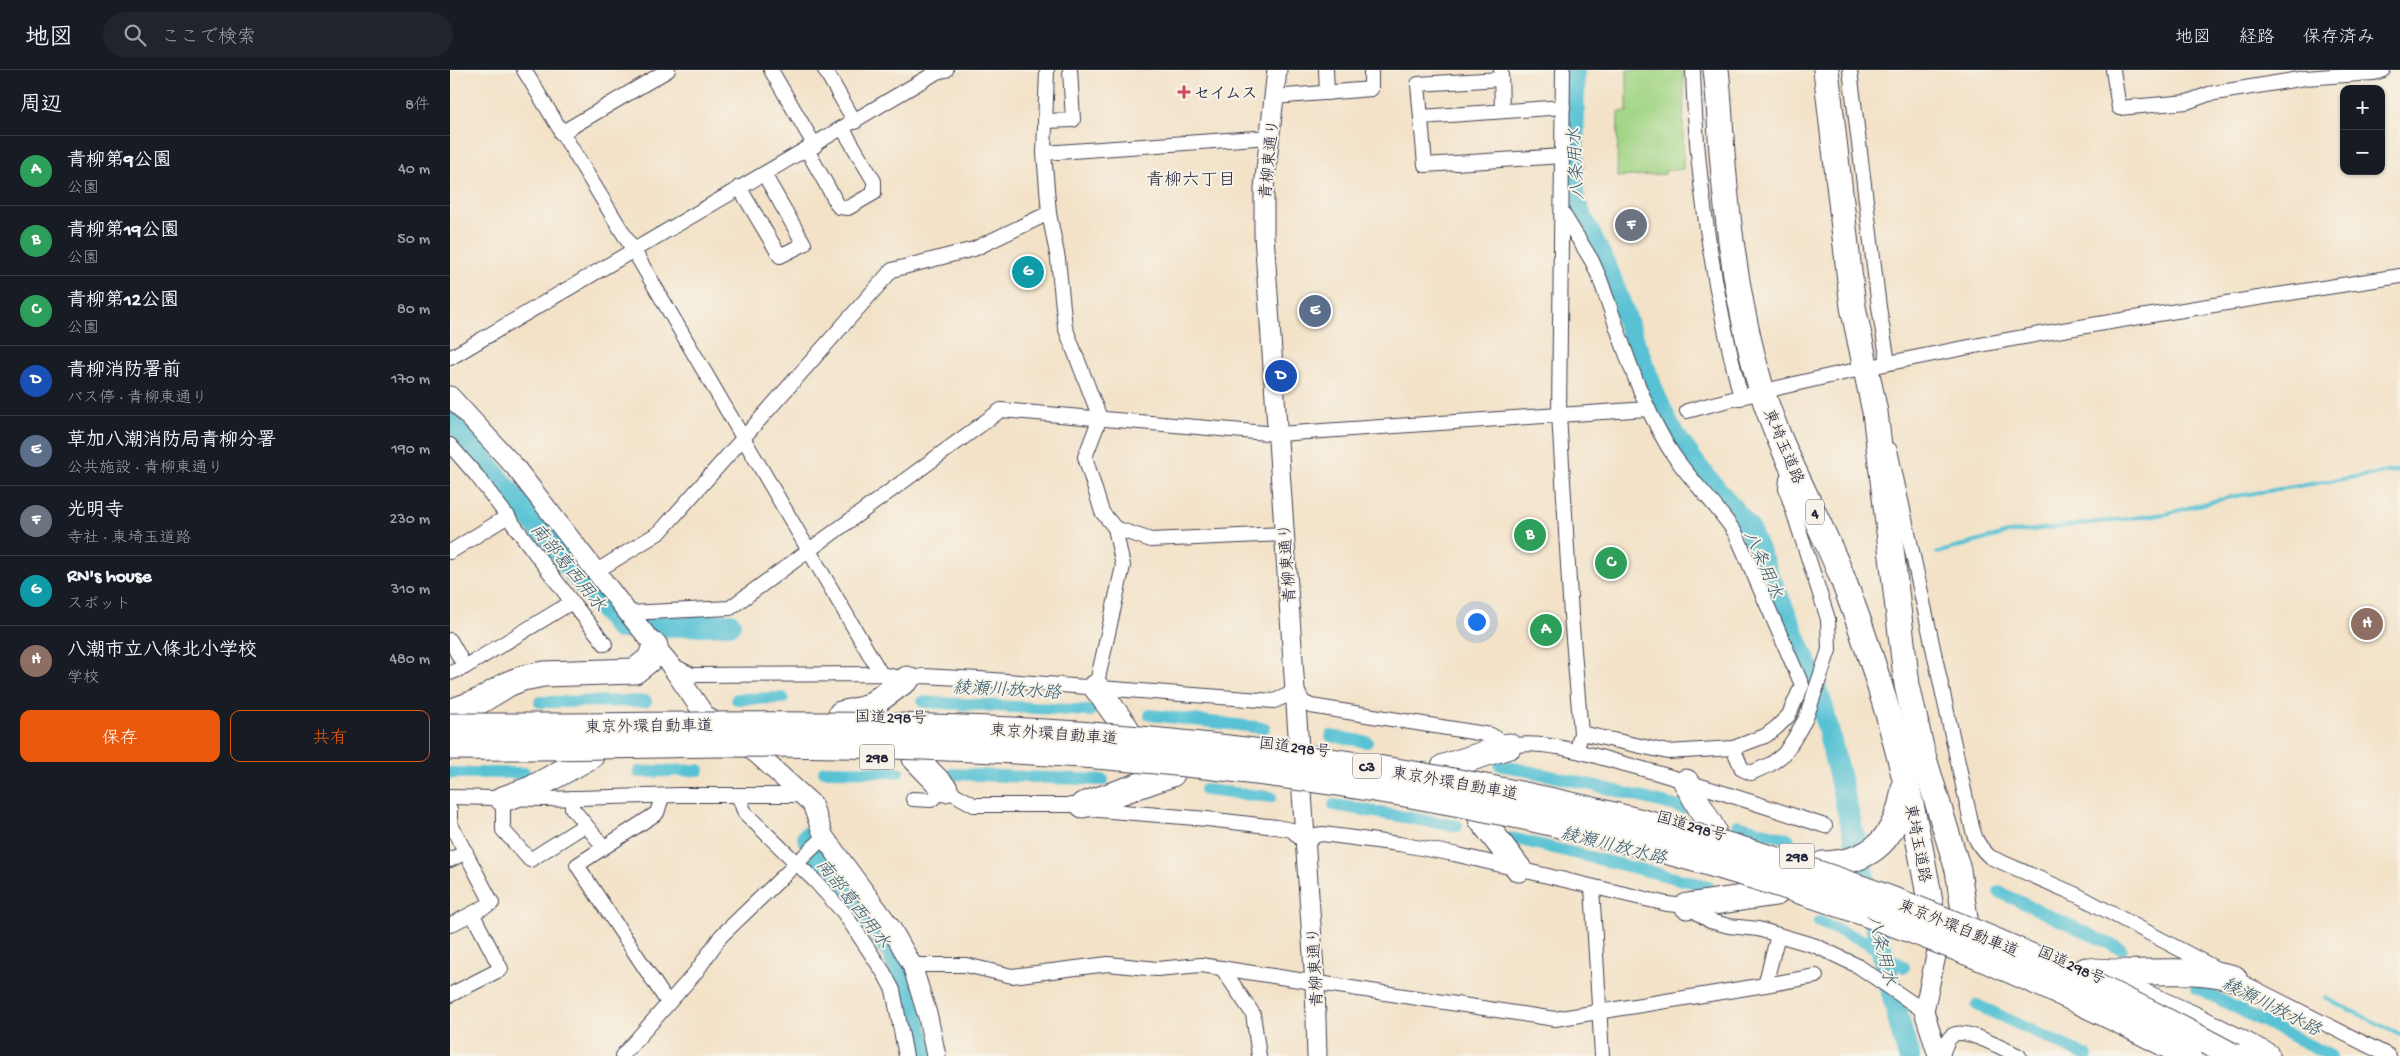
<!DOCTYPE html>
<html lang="ja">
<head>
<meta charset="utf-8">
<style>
  :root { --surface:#171b24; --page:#20242c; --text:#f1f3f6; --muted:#9ea1a6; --line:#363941; --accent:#ea580c }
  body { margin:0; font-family:"Gochi Hand","Klee One",sans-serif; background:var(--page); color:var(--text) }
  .controls { position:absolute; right:15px; top:15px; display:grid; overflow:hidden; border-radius:10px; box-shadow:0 1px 4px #0004 }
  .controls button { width:45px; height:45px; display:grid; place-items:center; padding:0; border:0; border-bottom:1px solid var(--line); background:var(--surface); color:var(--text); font:25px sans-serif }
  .you { position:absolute; left:1026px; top:551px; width:18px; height:18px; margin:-12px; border:4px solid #fff; border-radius:50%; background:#1a73e8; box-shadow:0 0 0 8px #1a73e833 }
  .badge { display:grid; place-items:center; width:32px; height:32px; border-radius:50%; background:var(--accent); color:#fff; font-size:16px; font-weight:700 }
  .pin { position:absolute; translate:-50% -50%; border:2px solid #fff; box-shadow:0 1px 5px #0006 }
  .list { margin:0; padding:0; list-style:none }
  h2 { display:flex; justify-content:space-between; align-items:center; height:65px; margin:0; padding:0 20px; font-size:21px }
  h2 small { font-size:16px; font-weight:400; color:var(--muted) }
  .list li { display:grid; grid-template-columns:32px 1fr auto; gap:15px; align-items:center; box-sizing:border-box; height:70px; padding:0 20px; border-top:1px solid var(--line) }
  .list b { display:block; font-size:19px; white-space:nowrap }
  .list p { margin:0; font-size:16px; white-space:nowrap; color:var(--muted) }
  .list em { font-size:16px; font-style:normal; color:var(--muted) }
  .actions { display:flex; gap:10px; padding:15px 20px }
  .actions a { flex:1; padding:11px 0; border:1px solid var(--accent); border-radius:10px; text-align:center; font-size:18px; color:var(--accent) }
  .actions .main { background:var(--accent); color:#fff }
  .icon { flex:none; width:28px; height:28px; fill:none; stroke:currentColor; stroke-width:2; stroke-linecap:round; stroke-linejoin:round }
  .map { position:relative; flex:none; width:1950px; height:986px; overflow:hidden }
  header { display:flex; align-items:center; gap:30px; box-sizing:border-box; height:70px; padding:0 25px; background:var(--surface); border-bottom:1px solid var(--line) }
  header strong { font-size:24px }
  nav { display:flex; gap:28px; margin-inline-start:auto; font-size:18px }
  .search { width:350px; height:45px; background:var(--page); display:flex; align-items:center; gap:12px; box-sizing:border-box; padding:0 18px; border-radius:28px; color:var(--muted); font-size:19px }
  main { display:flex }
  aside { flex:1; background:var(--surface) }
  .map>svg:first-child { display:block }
  .green { fill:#a1d484; stroke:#627b60 }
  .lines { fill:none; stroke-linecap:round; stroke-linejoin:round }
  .stream { stroke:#58c2d4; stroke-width:4 }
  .canal { stroke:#58c2d4; stroke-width:12 }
  .river { stroke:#58c2d4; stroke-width:22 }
  .street-casing { stroke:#413f50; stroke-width:16 }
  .secondary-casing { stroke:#413f50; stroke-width:21 }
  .highway-casing { stroke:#413f50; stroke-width:27 }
  .street { stroke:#fff; stroke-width:14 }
  .secondary { stroke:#fff; stroke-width:19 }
  .highway { stroke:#fff; stroke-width:25 }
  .highway-bridge-casing { stroke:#413f50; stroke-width:27; stroke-linecap:butt }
  .highway-bridge { stroke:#fff; stroke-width:25 }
  .poi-dot { fill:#d1495b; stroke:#f7f3e8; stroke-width:2 }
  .labels { text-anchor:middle; stroke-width:4; stroke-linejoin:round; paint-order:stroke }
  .shield { fill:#f7f3e8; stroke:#62616f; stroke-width:1 }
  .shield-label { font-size:15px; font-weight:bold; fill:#22223b }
  .poi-label { font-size:16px; font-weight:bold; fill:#22223b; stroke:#f7f3e8; text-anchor:start }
  .street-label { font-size:16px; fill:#22223b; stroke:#f7f3e8 }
  .water-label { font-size:18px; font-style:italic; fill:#355a71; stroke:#f7f3e8 }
  .neighbourhood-label { font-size:18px; fill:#22223b; stroke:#f7f3e8 }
</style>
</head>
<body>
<header>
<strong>地図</strong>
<div class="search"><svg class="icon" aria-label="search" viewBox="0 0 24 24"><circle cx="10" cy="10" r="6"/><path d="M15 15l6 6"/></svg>ここで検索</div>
<nav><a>地図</a><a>経路</a><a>保存済み</a></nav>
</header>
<main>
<aside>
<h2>周辺<small>8件</small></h2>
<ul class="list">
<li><span class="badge" style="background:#2e9e5b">A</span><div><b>青柳第9公園</b><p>公園</p></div><em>40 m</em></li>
<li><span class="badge" style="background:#2e9e5b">B</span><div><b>青柳第19公園</b><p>公園</p></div><em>50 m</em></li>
<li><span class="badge" style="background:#2e9e5b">C</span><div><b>青柳第12公園</b><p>公園</p></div><em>80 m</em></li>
<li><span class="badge" style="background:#1a4fb4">D</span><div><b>青柳消防署前</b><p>バス停 · 青柳東通り</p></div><em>170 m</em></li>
<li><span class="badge" style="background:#5c6f8a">E</span><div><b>草加八潮消防局青柳分署</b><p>公共施設 · 青柳東通り</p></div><em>190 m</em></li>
<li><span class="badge" style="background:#6b7280">F</span><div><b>光明寺</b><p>寺社 · 東埼玉道路</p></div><em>230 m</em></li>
<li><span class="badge" style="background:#0f9aa8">G</span><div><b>RN's house</b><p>スポット</p></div><em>310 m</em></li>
<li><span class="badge" style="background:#8d6e63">H</span><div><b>八潮市立八條北小学校</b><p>学校</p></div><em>480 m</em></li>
</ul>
<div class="actions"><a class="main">保存</a><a>共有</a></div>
</aside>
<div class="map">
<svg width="1950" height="986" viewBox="0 0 1950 986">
  <rect width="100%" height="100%" fill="#f7f3e8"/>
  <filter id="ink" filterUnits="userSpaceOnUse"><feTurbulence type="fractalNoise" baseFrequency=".02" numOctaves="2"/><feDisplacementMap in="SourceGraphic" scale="10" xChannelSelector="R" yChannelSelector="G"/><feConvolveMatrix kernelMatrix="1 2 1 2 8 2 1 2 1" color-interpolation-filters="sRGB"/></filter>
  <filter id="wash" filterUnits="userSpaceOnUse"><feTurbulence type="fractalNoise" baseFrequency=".0096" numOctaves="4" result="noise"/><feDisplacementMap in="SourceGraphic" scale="20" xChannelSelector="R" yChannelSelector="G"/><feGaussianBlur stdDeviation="1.12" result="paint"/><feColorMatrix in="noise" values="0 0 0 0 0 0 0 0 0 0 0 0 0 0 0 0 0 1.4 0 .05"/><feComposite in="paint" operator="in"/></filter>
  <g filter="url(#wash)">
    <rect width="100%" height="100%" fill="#f3e2c8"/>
    <!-- green -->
    <g class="green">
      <polygon points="1177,0 1234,0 1233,99 1215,101 1215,104 1167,107 1168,42 1177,42"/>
      <polygon points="1088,455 1089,474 1073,475 1071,456"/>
    </g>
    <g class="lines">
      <!-- stream -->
      <g class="stream">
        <polyline points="1487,483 1557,463 1715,444 1780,427 1950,400"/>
        <polyline points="1875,928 1950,964"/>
      </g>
      <!-- canal -->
      <g class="canal">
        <polyline points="287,629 333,628"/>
        <polyline points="90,632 196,631"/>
        <polyline points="473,632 640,641"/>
        <polyline points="700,645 814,658"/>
        <polyline points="881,666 917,672"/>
        <polyline points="1050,695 1147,716 1233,738"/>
        <polyline points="374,701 448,702"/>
        <polyline points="189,702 249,700"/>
        <polyline points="0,703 75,703"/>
        <polyline points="502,704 653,710"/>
        <polyline points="755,720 821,727"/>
        <polyline points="884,735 1007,756"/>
        <polyline points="1287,755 1339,769"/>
        <polyline points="1062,768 1258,816"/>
        <polyline points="1549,822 1671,879"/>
        <polyline points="1369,852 1414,871 1454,897"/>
        <polyline points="1747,918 1881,986"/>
        <polyline points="1527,935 1637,986"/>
      </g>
      <!-- river -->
      <g class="river">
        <polyline points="1124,0 1123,124 1128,140 1158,201 1205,326 1221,361 1247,397 1298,457 1356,592 1372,635 1452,963 1459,986"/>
        <polyline points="0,348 169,558 280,554"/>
        <polyline points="358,767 369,790 443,882 475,986"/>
      </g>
    </g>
  </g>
  <g filter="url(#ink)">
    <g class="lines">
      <defs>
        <g id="street">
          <polyline points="74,0 184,181 431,604"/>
          <polyline points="321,0 365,76"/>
          <polyline points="375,0 405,52"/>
          <polyline points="597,0 594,83 599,143 608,189 615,257 650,348 635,387 652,442 665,458 673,496 646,617"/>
          <polyline points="876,0 877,23"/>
          <polyline points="1113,0 1109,344 1121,545 1131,663 1129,672"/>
          <path d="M1243 0C1246 110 1264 222 1291 328"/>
          <polyline points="1400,0 1429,237 1438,293"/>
          <polyline points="1663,0 1669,38 1737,32 1759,24 1855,8 1923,3 1933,0"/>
          <polyline points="1051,1 1052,41"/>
          <polyline points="1051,9 968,14 975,95 1112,86"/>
          <polyline points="824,27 921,19 921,0"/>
          <polyline points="971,47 1113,37"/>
          <polyline points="595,51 623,50 620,0"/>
          <polyline points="111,63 218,0"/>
          <polyline points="357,80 389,137 398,138 424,123 424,111 393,59"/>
          <polyline points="594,83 820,67"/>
          <polyline points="289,117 330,186 354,174 314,104"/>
          <path d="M1112 142 1142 191 1150 209C1170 265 1187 324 1217 375 1237 409 1267 433 1287 466L1352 615 1339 645 1326 658 1315 666 1283 678 1218 682 1131 663"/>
          <polyline points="0,288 487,2 496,0"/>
          <path d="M1237 341C1471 278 1711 243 1950 206"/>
          <polyline points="0,375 27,406 122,532 15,597 0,603"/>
          <path d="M1440 380 1522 757C1525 770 1530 778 1540 787L1627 825 1784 908 1939 986"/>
          <polyline points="665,458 701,470 834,464"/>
          <polyline points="0,482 58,446"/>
          <polyline points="145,502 210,462 442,200 524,179 599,143"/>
          <polyline points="122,532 155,574"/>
          <polyline points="178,543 280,538 551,340 828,364 1198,339"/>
          <polyline points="0,570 15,597"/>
          <path d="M220 594 242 605 431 604 457 609 473 606 529 609 824 631 838 625 845 617 853 632 861 636 1041 665 1059 676C1092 669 1138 684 1171 693 1240 711 1308 734 1375 756"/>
          <polyline points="1283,678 1292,699 1301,703 1321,694 1334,684 1344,669 1356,648 1379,580 1378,549 1336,419 1337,409 1344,399"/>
          <polyline points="288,725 295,743 365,811 394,843 434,903 443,920 456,986"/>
          <polyline points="0,727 95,729 229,725 354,725"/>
          <polyline points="212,727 207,743 127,795 218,933"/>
          <polyline points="122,728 122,738 153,776"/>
          <polyline points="53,729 53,760 80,790 135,755"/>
          <polyline points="463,729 481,730 495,719 524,735 633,735 637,739 757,749 826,757 842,760 856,774 866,765 873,764 949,774 1004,784 1217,834 1237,836 1260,851 1279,856 1308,859 1366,876 1408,896 1474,941"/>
          <polyline points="0,739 0,753 42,833 0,855"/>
          <polyline points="0,790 16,782"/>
          <polyline points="1142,817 1152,986"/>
          <polyline points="462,895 516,895 562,906 658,894 707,899 751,895 1105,949 1315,915 1328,865"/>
          <polyline points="772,898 803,944 809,986"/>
          <polyline points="1315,915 1366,906"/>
          <polyline points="0,925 51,899 23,845"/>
          <polyline points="172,986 246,902 271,866 374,767"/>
          <path d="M1492 986C1494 979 1496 970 1503 965 1515 957 1555 980 1569 986"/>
        </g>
        <g id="secondary">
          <polyline points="827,0 814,118 814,165 865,914 867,986"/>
          <polyline points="0,326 65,397 178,543 219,593 254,644 308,685 362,734 374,767 441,858 462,895 478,947 486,986"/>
          <polyline points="1487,881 1474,941 1488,986"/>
        </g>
        <g id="highway">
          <path d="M1266 0C1270 31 1270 63 1273 94 1279 171 1290 247 1312 321 1332 385 1367 444 1392 507 1437 622 1467 742 1485 864"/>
          <polyline points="1376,0 1403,237 1425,342 1457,615 1472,682 1508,800 1515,848 1495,872"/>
          <polyline points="646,617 676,658"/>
          <polyline points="0,642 30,631 58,614 73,608 94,604 185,601 200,589 205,576"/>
          <polyline points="391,644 417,638 457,609"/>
          <polyline points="465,688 495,719"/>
          <polyline points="994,697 1059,676"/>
          <polyline points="1236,712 1263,760"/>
          <polyline points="53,729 81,719 141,686"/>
          <polyline points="633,735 722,704"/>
          <polyline points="1031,749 1069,799"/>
          <path d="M1373 794C1424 792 1447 767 1454 718"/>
          <polyline points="1237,836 1326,823"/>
          <path d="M1636 900C1687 907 1736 895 1784 908"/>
          <polyline points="1668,915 1742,948 1817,986"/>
        </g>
      </defs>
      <!-- street casing -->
      <use href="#street" class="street-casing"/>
      <!-- secondary casing -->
      <use href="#secondary" class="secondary-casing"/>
      <!-- highway casing -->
      <use href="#highway" class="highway-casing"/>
      <!-- street -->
      <use href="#street" class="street"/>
      <!-- secondary -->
      <use href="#secondary" class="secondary"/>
      <!-- highway -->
      <use href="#highway" class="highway"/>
      <defs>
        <g id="highway-bridge">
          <path d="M0 656C209 657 419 649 628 664 861 681 1093 718 1317 787 1479 836 1635 906 1783 986"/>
          <path d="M0 677C90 678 180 675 269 674 368 674 467 676 566 681 972 702 1377 793 1738 986"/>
        </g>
      </defs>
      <!-- highway-bridge casing -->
      <use href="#highway-bridge" class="highway-bridge-casing"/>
      <!-- highway-bridge -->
      <use href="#highway-bridge" class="highway-bridge"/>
    </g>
  </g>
  <!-- markers -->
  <path class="poi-dot" d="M731.5 14.5h5v5h5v5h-5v5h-5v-5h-5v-5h5z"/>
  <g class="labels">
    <!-- shield labels -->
    <g class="shield">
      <rect x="1356" y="429.5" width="18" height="25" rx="4"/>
      <rect x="409.5" y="674.5" width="35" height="25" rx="4"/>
      <rect x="903" y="683.5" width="28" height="25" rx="4"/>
      <rect x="1329.5" y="773.5" width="35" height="25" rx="4"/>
    </g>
    <g class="shield-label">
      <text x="1365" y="447">4</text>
      <text x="427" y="692">298</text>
      <text x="917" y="701">C3</text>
      <text x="1347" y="791">298</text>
    </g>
    <!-- poi labels -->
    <g class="poi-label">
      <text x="744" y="28">セイムス</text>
    </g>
    <!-- street labels -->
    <g class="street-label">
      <text transform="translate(818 89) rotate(-84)" y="6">青柳東通り</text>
      <text transform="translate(1335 376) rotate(67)" y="6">東埼玉道路</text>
      <text transform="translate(836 493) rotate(-94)" y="6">青柳東通り</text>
      <text transform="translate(441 646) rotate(1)" y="6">国道298号</text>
      <text transform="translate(199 655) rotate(-1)" y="6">東京外環自動車道</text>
      <text transform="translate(604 663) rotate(4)" y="6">東京外環自動車道</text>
      <text transform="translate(845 676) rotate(7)" y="6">国道298号</text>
      <text transform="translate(1005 712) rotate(10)" y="6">東京外環自動車道</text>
      <text transform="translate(1242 755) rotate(16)" y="6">国道298号</text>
      <text transform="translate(1469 773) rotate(79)" y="6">東埼玉道路</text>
      <text transform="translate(1509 857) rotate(22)" y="6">東京外環自動車道</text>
      <text transform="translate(1622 894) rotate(24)" y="6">国道298号</text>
      <text transform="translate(864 897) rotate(-93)" y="6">青柳東通り</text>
    </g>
    <!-- water labels -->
    <g class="water-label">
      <text transform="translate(1125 94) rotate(-93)" y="6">八条用水</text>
      <text transform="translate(1314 494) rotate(66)" y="6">八条用水</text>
      <text transform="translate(119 497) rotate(51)" y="6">南部葛西用水</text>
      <text transform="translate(557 619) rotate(3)" y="6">綾瀬川放水路</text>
      <text transform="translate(1164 775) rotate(14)" y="6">綾瀬川放水路</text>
      <text transform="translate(404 833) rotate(52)" y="6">南部葛西用水</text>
      <text transform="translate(1433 880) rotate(76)" y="6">八条用水</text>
      <text transform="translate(1822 936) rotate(27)" y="6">綾瀬川放水路</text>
    </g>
    <!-- neighbourhood labels -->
    <g class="neighbourhood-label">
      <text x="741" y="115">青柳六丁目</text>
    </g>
  </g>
</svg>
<div class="controls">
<button>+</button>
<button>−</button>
</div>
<div class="you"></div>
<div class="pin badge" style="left:1096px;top:560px;background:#2e9e5b">A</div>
<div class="pin badge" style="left:1080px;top:465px;background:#2e9e5b">B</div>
<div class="pin badge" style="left:1161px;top:493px;background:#2e9e5b">C</div>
<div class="pin badge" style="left:831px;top:306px;background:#1a4fb4">D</div>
<div class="pin badge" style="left:865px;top:241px;background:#5c6f8a">E</div>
<div class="pin badge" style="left:1181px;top:155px;background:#6b7280">F</div>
<div class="pin badge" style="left:578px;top:202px;background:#0f9aa8">G</div>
<div class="pin badge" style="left:1917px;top:554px;background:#8d6e63">H</div>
</div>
</main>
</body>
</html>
